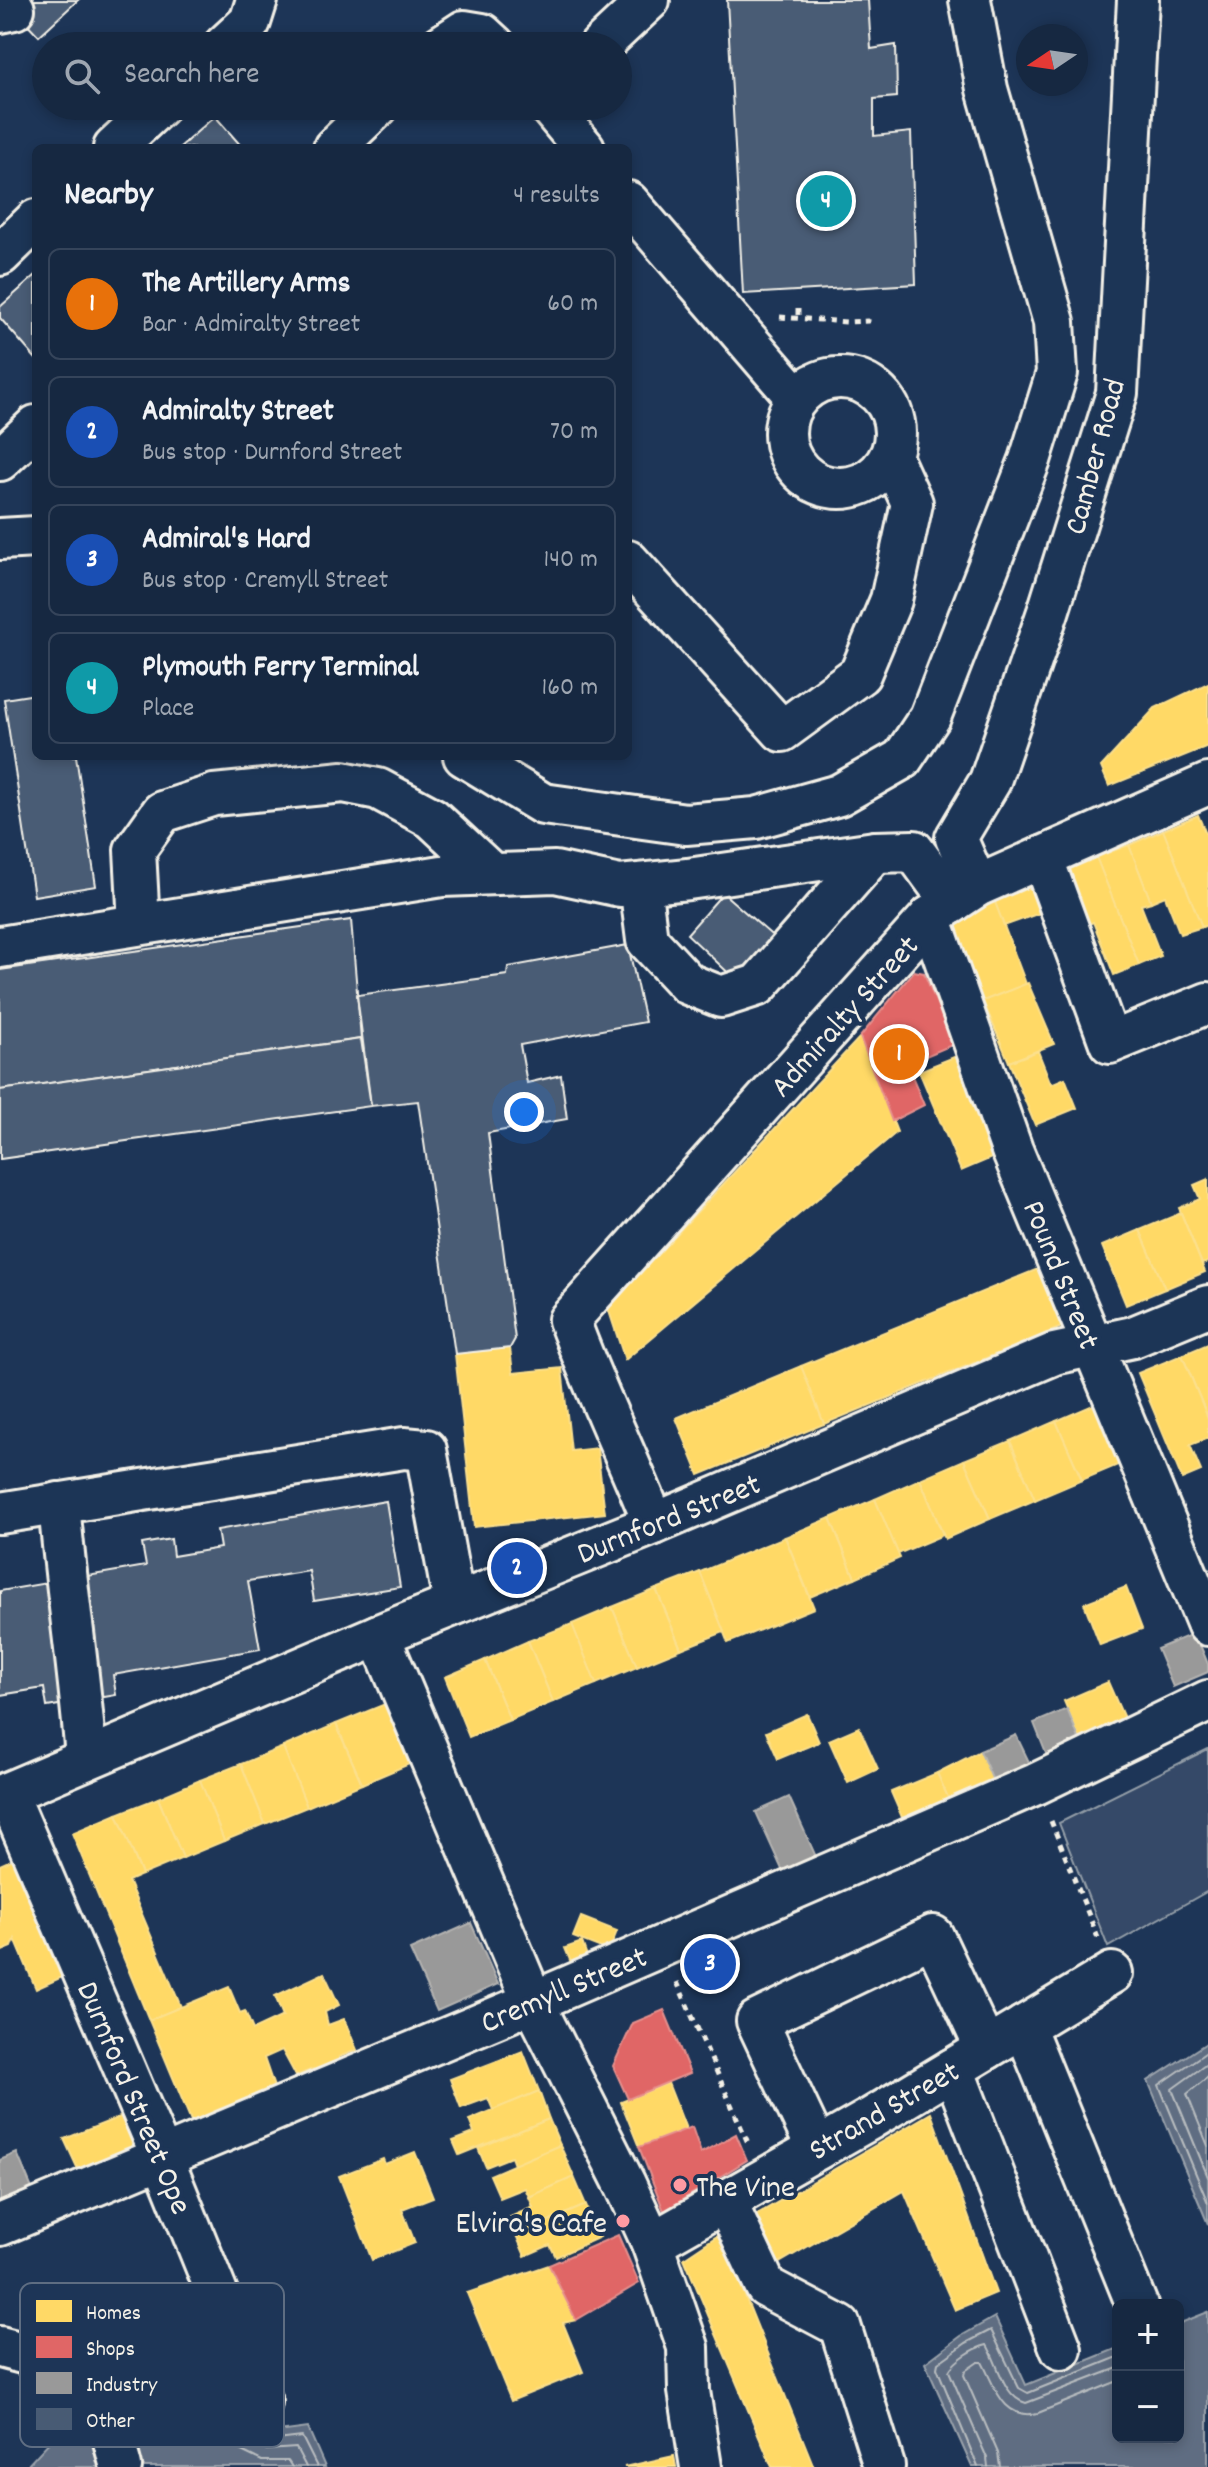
<!DOCTYPE html>
<html lang="en">
<head>
<meta charset="utf-8">
<style>
  :root { --surface:#162841; --page:#1f3048; --text:#f1f3f6; --muted:#9ea6b1; --line:#35445a; --accent:#8c9099 }
  body { margin:0; font-family:Dekko,sans-serif; background:var(--page); color:var(--text) }
  .controls { position:absolute; right:24px; bottom:24px; display:grid; overflow:hidden; border-radius:12px; box-shadow:0 4px 12px #0003 }
  .controls button { width:72px; height:72px; display:grid; place-items:center; padding:0; border:0; border-bottom:2px solid var(--line); background:var(--surface); color:var(--text); font:40px sans-serif }
  .compass { position:absolute; left:1016px; top:24px; width:72px; height:72px; border-radius:50%; background:var(--surface); box-shadow:0 4px 12px #0003; rotate:257deg }
  .you { position:absolute; left:524px; top:1112px; width:28px; height:28px; margin:-20px; border:6px solid #fff; border-radius:50%; background:#1a73e8; box-shadow:0 0 0 12px #1a73e833 }
  .badge { display:grid; place-items:center; width:52px; height:52px; border-radius:50%; background:var(--accent); color:#fff; font-size:26px; font-weight:700 }
  .pin { position:absolute; translate:-50% -50%; border:4px solid #fff; box-shadow:0 2px 8px #0006 }
  .list { margin:0; padding:0; list-style:none }
  h2 { display:flex; justify-content:space-between; align-items:center; height:104px; margin:0; padding:0 32px; font-size:34px }
  h2 small { font-size:26px; font-weight:400; color:var(--muted) }
  .list li { display:grid; grid-template-columns:52px 1fr auto; gap:24px; align-items:center; box-sizing:border-box; height:112px; margin:0 16px 16px; padding:0 16px; border:2px solid var(--line); border-radius:12px }
  .list b { display:block; font-size:30px; white-space:nowrap }
  .list p { margin:0; font-size:26px; white-space:nowrap; color:var(--muted) }
  .list em { font-size:26px; font-style:normal; color:var(--muted) }
  .icon { flex:none; width:44px; height:44px; fill:none; stroke:currentColor; stroke-width:2; stroke-linecap:round; stroke-linejoin:round }
  .map { position:relative; flex:none; width:1208px; height:2467px; overflow:hidden }
  .search { position:absolute; background:var(--surface); box-shadow:0 4px 12px #0003; left:32px; top:32px; width:600px; height:88px; display:flex; align-items:center; gap:20px; box-sizing:border-box; padding:0 28px; border-radius:44px; color:var(--muted); font-size:30px }
  .panel { position:absolute; background:var(--surface); box-shadow:0 4px 12px #0003; left:32px; top:144px; width:600px; height:616px; border-radius:12px }
  .map>svg:first-child { display:block }
  .green { fill:#354a67; stroke:#949ea8; stroke-width:2 }
  .water { fill:#5e6d82; stroke:#9aa2ab; stroke-width:2 }
  .homes { fill:#ffd966; stroke:#fce08d; stroke-width:2 }
  .shops { fill:#e06666; stroke:#e6908d; stroke-width:2 }
  .industry { fill:#999; stroke:#b4b3b1; stroke-width:2 }
  .lines { fill:none; stroke-linecap:round; stroke-linejoin:round }
  .shore { stroke:#b8bcbf; stroke-width:2 }
  .building { fill:#485b74; stroke:#f4f1e8; stroke-width:2 }
  .minor-casing { stroke:#f4f1e8; stroke-width:46 }
  .path { stroke:#f4f1e8; stroke-width:5; stroke-dasharray:6 6; stroke-linecap:butt }
  .minor { stroke:#1d3557; stroke-width:40 }
  .poi-dot { fill:#ff9aa2; stroke:#1d3557; stroke-width:3 }
  .labels { text-anchor:middle; stroke-width:8; stroke-linejoin:round; paint-order:stroke }
  .street-label { font-size:32px; fill:#f4f1e8; stroke:#1d3557 }
  .poi-label { font-size:32px; fill:#f4f1e8; stroke:#1d3557; text-anchor:start }
  .key { fill:#1d3557; stroke:#5e6d82; stroke-width:2 }
  .key-label { font-size:22px; fill:#f4f1e8 }
</style>
</head>
<body>
<div class="map">
<svg width="1208" height="2467" viewBox="0 0 1208 2467">
  <rect width="100%" height="100%" fill="#1d3557"/>
  <filter id="ink" filterUnits="userSpaceOnUse"><feTurbulence type="fractalNoise" baseFrequency=".0125" numOctaves="2"/><feDisplacementMap in="SourceGraphic" scale="16" xChannelSelector="R" yChannelSelector="G"/><feConvolveMatrix kernelMatrix="1 2 1 2 8 2 1 2 1" color-interpolation-filters="sRGB"/></filter>
  <g filter="url(#ink)">
    <!-- green -->
    <polygon class="green" points="1208,1749 1208,1891 1108,1947 1059,1823"/>
    <!-- water -->
    <g class="water">
      <polygon points="1208,2042 1208,2224 1148,2081"/>
      <polygon points="1208,2312 1208,2467 972,2467 925,2363 961,2336 995,2317 1026,2385 1118,2348 1118,2437 1178,2437 1178,2324"/>
      <polygon points="217,2369 242,2418 271,2433 308,2428 325,2467 26,2467 63,2427"/>
    </g>
    <!-- homes -->
    <g class="homes">
      <polygon points="1208,683 1208,746 1109,786 1101,767 1155,708"/>
      <polygon points="1198,815 1208,839 1208,925 1202,927 1163,830"/>
      <polygon points="1163,830 1202,927 1180,934 1165,896 1151,902 1129,845"/>
      <polygon points="1129,845 1151,902 1141,905 1161,956 1139,965 1096,857"/>
      <polygon points="1096,857 1139,965 1114,975 1093,922 1079,928 1064,870"/>
      <polygon points="1032,884 1043,912 1004,926 993,897"/>
      <polygon points="993,897 1026,984 983,1001 954,924"/>
      <polygon points="1028,983 1054,1044 1009,1062 983,1001"/>
      <polygon points="860,1037 897,1132 625,1360 608,1308"/>
      <polygon points="1038,1051 1051,1084 1065,1078 1077,1108 1035,1125 1009,1062"/>
      <polygon points="959,1055 1001,1154 961,1171 919,1071"/>
      <polygon points="1208,1179 1208,1262 1202,1264 1179,1208 1200,1199 1194,1185"/>
      <polygon points="1181,1213 1205,1272 1165,1289 1140,1230"/>
      <polygon points="1140,1230 1165,1289 1126,1305 1102,1246"/>
      <polygon points="1038,1269 1062,1327 824,1424 801,1366"/>
      <polygon points="1208,1344 1208,1418 1182,1355"/>
      <polygon points="510,1348 513,1373 562,1368 571,1451 597,1448 605,1513 474,1527 455,1354"/>
      <polygon points="1182,1355 1208,1418 1208,1438 1190,1445 1201,1471 1182,1479 1138,1373"/>
      <polygon points="801,1366 824,1424 699,1475 676,1418"/>
      <polygon points="1100,1402 1125,1462 1082,1480 1056,1421"/>
      <polygon points="1056,1421 1082,1480 1035,1500 1010,1441"/>
      <polygon points="1010,1441 1035,1500 990,1519 964,1460"/>
      <polygon points="964,1460 990,1519 945,1539 920,1479"/>
      <polygon points="920,1479 943,1535 898,1554 875,1499"/>
      <polygon points="875,1499 900,1558 855,1578 830,1518"/>
      <polygon points="830,1518 855,1578 810,1597 785,1537"/>
      <polygon points="785,1537 814,1608 728,1643 700,1572"/>
      <polygon points="700,1572 724,1632 681,1649 656,1589"/>
      <polygon points="1126,1587 1142,1629 1100,1645 1084,1603"/>
      <polygon points="656,1589 681,1649 637,1667 612,1607"/>
      <polygon points="612,1607 637,1667 596,1684 572,1624"/>
      <polygon points="572,1624 596,1684 553,1702 528,1641"/>
      <polygon points="528,1641 553,1702 510,1720 485,1660"/>
      <polygon points="485,1660 510,1720 469,1737 445,1677"/>
      <polygon points="1108,1682 1127,1725 1082,1744 1064,1701"/>
      <polygon points="390,1702 414,1762 362,1784 336,1724"/>
      <polygon points="807,1714 819,1742 778,1759 766,1732"/>
      <polygon points="336,1724 362,1784 307,1807 283,1747"/>
      <polygon points="859,1727 878,1769 848,1783 829,1740"/>
      <polygon points="283,1747 307,1807 265,1824 241,1764"/>
      <polygon points="980,1751 994,1783 950,1802 937,1773"/>
      <polygon points="241,1764 265,1824 224,1841 200,1780"/>
      <polygon points="937,1773 950,1802 904,1822 891,1792"/>
      <polygon points="200,1780 224,1841 183,1858 158,1798"/>
      <polygon points="158,1798 183,1858 142,1875 117,1814"/>
      <polygon points="117,1814 142,1875 128,1881 181,2007 149,2020 72,1833"/>
      <polygon points="20,1856 71,1973 36,1989 15,1939 12,1947 0,1952 0,1865"/>
      <polygon points="581,1917 617,1931 609,1951 573,1937"/>
      <polygon points="582,1942 588,1959 572,1965 565,1948"/>
      <polygon points="324,1973 339,2005 325,2012 328,2025 344,2019 357,2050 339,2057 342,2064 316,2076 313,2069 296,2076 282,2050 264,2058 276,2093 194,2128 149,2020 229,1987 240,2013 245,2011 253,2030 283,2016 275,1996"/>
      <polygon points="523,2051 539,2091 493,2110 488,2098 461,2108 450,2079"/>
      <polygon points="668,2083 686,2129 639,2147 621,2102"/>
      <polygon points="539,2091 549,2119 459,2155 453,2141 474,2133 469,2120"/>
      <polygon points="130,2113 146,2152 82,2178 64,2139"/>
      <polygon points="931,2113 996,2293 955,2310 904,2191 779,2263 754,2216"/>
      <polygon points="549,2119 560,2145 514,2165 511,2157 486,2167 478,2148"/>
      <polygon points="560,2145 574,2177 529,2197 525,2188 500,2198 490,2175"/>
      <polygon points="415,2152 433,2197 402,2209 415,2243 372,2260 339,2176 383,2159 385,2164"/>
      <polygon points="574,2177 586,2205 516,2235 508,2218 533,2207 529,2197"/>
      <polygon points="586,2205 600,2237 556,2257 550,2245 525,2256 516,2235"/>
      <polygon points="720,2234 814,2467 772,2467 684,2258"/>
      <polygon points="549,2265 576,2320 563,2323 583,2372 511,2401 467,2293"/>
      <polygon points="674,2456 676,2467 624,2467"/>
    </g>
    <!-- shops -->
    <g class="shops">
      <polygon points="914,971 924,973 954,1044 907,1064 924,1105 892,1121 860,1037"/>
      <polygon points="664,2010 690,2073 628,2099 613,2066 633,2023"/>
      <polygon points="692,2127 701,2153 736,2134 747,2160 664,2211 639,2147"/>
      <polygon points="618,2235 639,2283 576,2320 549,2265"/>
    </g>
    <!-- industry -->
    <g class="industry">
      <polygon points="1195,1633 1208,1664 1208,1672 1173,1687 1157,1649"/>
      <polygon points="1067,1709 1080,1741 1047,1756 1034,1723"/>
      <polygon points="1016,1735 1031,1766 994,1783 980,1751"/>
      <polygon points="789,1797 817,1859 784,1874 756,1812"/>
      <polygon points="471,1923 498,1984 437,2011 410,1950"/>
      <polygon points="17,2153 35,2196 0,2210 0,2160"/>
    </g>
    <g class="lines">
      <!-- shore -->
      <g class="shore">
        <polyline points="1208,2051 1159,2085 1208,2203"/>
        <polyline points="1208,2063 1172,2089 1208,2177"/>
        <polyline points="1208,2077 1187,2094 1208,2146"/>
        <polyline points="129,2411 213,2381 238,2425 269,2441 302,2437 317,2467"/>
        <polyline points="131,2421 207,2393 226,2427 233,2434 267,2450 296,2448 306,2467"/>
        <polyline points="134,2432 201,2408 217,2435 227,2444 262,2461 288,2461 292,2467"/>
        <polyline points="978,2467 937,2368 938,2363 966,2343 991,2330 1019,2388 1028,2393 1118,2357"/>
        <path d="M988 2467 987 2458 949 2371C955 2360 974 2348 987 2345 998 2363 1003 2397 1026 2403L1118 2368"/>
        <path d="M1000 2467 998 2453 964 2375 965 2371 978 2362H982C995 2386 1002 2421 1038 2413L1118 2381"/>
      </g>
    </g>
    <!-- building -->
    <g class="building">
      <polygon points="5,0 78,0 39,36"/>
      <polygon points="727,0 868,0 871,49 896,45 897,97 874,99 874,136 911,132 916,284 743,294"/>
      <polygon points="215,116 243,148 179,148"/>
      <polygon points="36,275 36,359 0,318 0,307"/>
      <polygon points="36,694 36,756 76,756 96,886 34,896 4,699"/>
      <polygon points="723,893 776,939 737,981 687,934"/>
      <polygon points="351,920 361,1039 0,1090 0,970"/>
      <polygon points="628,945 645,1022 520,1045 527,1083 561,1075 567,1119 488,1133 515,1339 510,1348 455,1354 418,1101 371,1106 357,995 507,975 508,967"/>
      <polygon points="361,1039 371,1106 0,1159 0,1090"/>
      <polygon points="386,1501 400,1587 314,1601 309,1571 248,1581 260,1649 113,1675 116,1695 47,1707 44,1688 0,1695 0,1591 146,1566 142,1544 171,1539 173,1556 220,1548 217,1530"/>
    </g>
    <g class="lines">
      <defs>
        <g id="minor">
          <polyline points="0,12 14,9"/>
          <polyline points="224,46 250,22 257,0"/>
          <polyline points="441,46 464,31 482,34 495,46"/>
          <polyline points="600,46 649,0"/>
          <polyline points="549,106 584,148"/>
          <polyline points="114,148 159,106"/>
          <polyline points="334,148 378,106"/>
          <polyline points="628,202 797,398"/>
          <polyline points="0,255 36,220"/>
          <circle cx="840" cy="433" r="55"/>
          <polyline points="0,460 36,426"/>
          <polyline points="0,539 36,537"/>
          <polyline points="628,561 782,731 860,674 891,600 912,503 891,457"/>
          <polyline points="464,756 543,804 686,824 756,818 839,795 902,759 930,717 1030,460 1057,373 1054,322 987,89 970,0"/>
          <polyline points="1042,857 1110,1043 1208,1003"/>
          <polyline points="640,884 647,940 688,984 721,997 758,985 875,852"/>
          <polyline points="977,886 956,838 990,781 1048,612 1117,393 1138,0"/>
          <polyline points="930,917 1012,1150 1208,1625"/>
          <polyline points="139,924 135,850 162,812 214,795 343,782 378,789 432,818 492,874"/>
          <polyline points="0,947 442,876 555,872 620,886 688,879 875,852 914,851 952,903"/>
          <path d="M59 1503C66 1589 80 1673 86 1759"/>
          <polyline points="0,1513 404,1448 426,1450 454,1604"/>
          <path d="M654 1524C627 1455 594 1389 569 1320L930 917 977 886 1208 784"/>
          <polyline points="379,1635 533,2002 625,2184 652,2243 688,2347 689,2391 701,2467"/>
          <polyline points="7,1793 162,2157 261,2402"/>
          <polyline points="0,1796 379,1635 654,1524 1054,1354 1133,1337 1208,1306"/>
          <polyline points="1024,2026 1137,2305"/>
          <polyline points="953,2069 1061,2349"/>
          <polyline points="817,2149 757,2021 933,1936 986,2049"/>
          <polyline points="725,2200 766,2287 840,2326 884,2466"/>
          <polyline points="0,2225 533,2002 1036,1784 1208,1701"/>
          <polyline points="652,2243 870,2119 1112,1973"/>
          <polyline points="0,2347 90,2371 104,2404 121,2467"/>
        </g>
      </defs>
      <!-- minor casing -->
      <use href="#minor" class="minor-casing"/>
      <!-- path -->
      <g class="path">
        <polyline points="798,309 798,319"/>
        <polyline points="780,317 847,322 868,321 868,314"/>
        <polyline points="1051,1821 1098,1938"/>
        <polyline points="677,1982 749,2145"/>
      </g>
      <!-- minor -->
      <use href="#minor" class="minor"/>
    </g>
  </g>
  <!-- markers -->
  <g class="poi-dot">
    <circle cx="680" cy="2185" r="8"/>
    <circle cx="623" cy="2221" r="8"/>
  </g>
  <g class="labels">
    <!-- street labels -->
    <g class="street-label">
      <text transform="translate(1093 456) rotate(-75)" y="11">Camber Road</text>
      <text transform="translate(843 1015) rotate(-48)" y="11">Admiralty Street</text>
      <text transform="translate(1063 1274) rotate(68)" y="11">Pound Street</text>
      <text transform="translate(668 1517) rotate(-22)" y="11">Durnford Street</text>
      <text transform="translate(563 1988) rotate(-23)" y="11">Cremyll Street</text>
      <text transform="translate(136 2097) rotate(67)" y="11">Durnford Street Ope</text>
      <text transform="translate(883 2109) rotate(-30)" y="11">Strand Street</text>
    </g>
    <!-- poi labels -->
    <g class="poi-label">
      <text x="696" y="2196">The Vine</text>
      <text x="607" y="2232" text-anchor="end">Elvira's Cafe</text>
    </g>
  </g>
  <!-- legend -->
  <rect x="20" y="2283" width="264" height="164" rx="12" class="key"/>
  <rect x="36" y="2300" width="36" height="22" fill="#ffd966"/>
  <rect x="36" y="2336" width="36" height="22" fill="#e06666"/>
  <rect x="36" y="2372" width="36" height="22" fill="#999"/>
  <rect x="36" y="2408" width="36" height="22" fill="#485b74"/>
  <g class="key-label">
    <text x="86" y="2319">Homes</text>
    <text x="86" y="2355">Shops</text>
    <text x="86" y="2391">Industry</text>
    <text x="86" y="2427">Other</text>
  </g>
</svg>
<div class="controls">
<button>+</button>
<button>−</button>
</div>
<svg class="compass" viewBox="-18 -18 36 36"><path d="M0-13l5 13h-10z" fill="#e53935"/><path d="M0 13l5-13h-10z" fill="#9ea6b1"/></svg>
<div class="you"></div>
<div class="pin badge" style="left:899px;top:1054px;background:#e8710a">1</div>
<div class="pin badge" style="left:517px;top:1568px;background:#1a4fb4">2</div>
<div class="pin badge" style="left:710px;top:1964px;background:#1a4fb4">3</div>
<div class="pin badge" style="left:826px;top:201px;background:#0f9aa8">4</div>
<div class="search"><svg class="icon" aria-label="search" viewBox="0 0 24 24"><circle cx="10" cy="10" r="6"/><path d="M15 15l6 6"/></svg>Search here</div>
<section class="panel">
<h2>Nearby<small>4 results</small></h2>
<ul class="list">
<li><span class="badge" style="background:#e8710a">1</span><div><b>The Artillery Arms</b><p>Bar · Admiralty Street</p></div><em>60 m</em></li>
<li><span class="badge" style="background:#1a4fb4">2</span><div><b>Admiralty Street</b><p>Bus stop · Durnford Street</p></div><em>70 m</em></li>
<li><span class="badge" style="background:#1a4fb4">3</span><div><b>Admiral's Hard</b><p>Bus stop · Cremyll Street</p></div><em>140 m</em></li>
<li><span class="badge" style="background:#0f9aa8">4</span><div><b>Plymouth Ferry Terminal</b><p>Place</p></div><em>160 m</em></li>
</ul>
</section>
</div>
</body>
</html>
